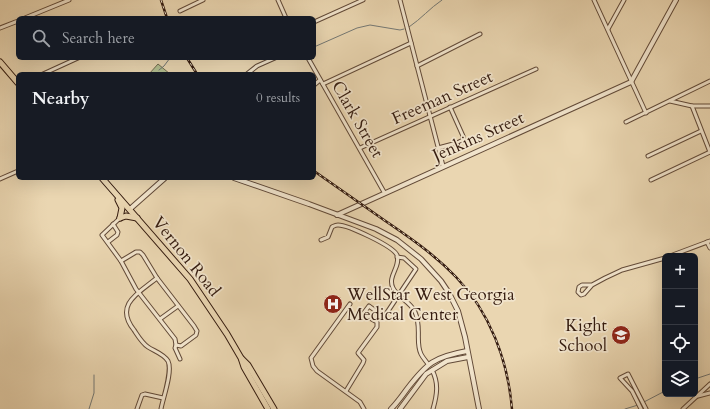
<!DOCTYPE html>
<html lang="en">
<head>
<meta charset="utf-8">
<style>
  :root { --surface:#171b24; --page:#20242c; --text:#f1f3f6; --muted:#9ea1a6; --line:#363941 }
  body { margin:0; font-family:Cardo,serif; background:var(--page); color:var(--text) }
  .controls { position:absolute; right:12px; bottom:12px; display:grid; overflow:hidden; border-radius:6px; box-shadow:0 4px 16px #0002 }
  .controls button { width:36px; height:36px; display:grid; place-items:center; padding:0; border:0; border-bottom:1px solid var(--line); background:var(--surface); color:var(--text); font:20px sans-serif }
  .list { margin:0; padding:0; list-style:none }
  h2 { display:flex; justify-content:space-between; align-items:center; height:52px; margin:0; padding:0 16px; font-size:17px }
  h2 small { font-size:13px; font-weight:400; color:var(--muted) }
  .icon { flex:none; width:22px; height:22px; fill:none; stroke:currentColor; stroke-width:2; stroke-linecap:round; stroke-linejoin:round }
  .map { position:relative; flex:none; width:710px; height:409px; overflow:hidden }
  .search { position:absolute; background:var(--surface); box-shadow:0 4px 16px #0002; left:16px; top:16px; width:300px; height:44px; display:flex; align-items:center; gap:10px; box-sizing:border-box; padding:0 14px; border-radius:6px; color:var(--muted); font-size:15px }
  .panel { position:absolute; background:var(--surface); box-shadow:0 4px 16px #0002; left:16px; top:72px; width:300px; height:108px; border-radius:6px }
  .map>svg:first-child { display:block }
  .garden { fill:#b3be8f; stroke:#746c4f }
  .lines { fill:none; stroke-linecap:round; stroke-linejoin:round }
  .stream { stroke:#747874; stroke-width:1 }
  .minor-casing { stroke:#624a38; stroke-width:5 }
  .tertiary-casing { stroke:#624a38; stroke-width:6 }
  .primary-casing { stroke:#341b0f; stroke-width:7 }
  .minor { stroke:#f1e4cc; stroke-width:3 }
  .tertiary { stroke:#f1e4cc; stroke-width:4 }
  .primary { stroke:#ead6b1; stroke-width:5 }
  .rail-casing { stroke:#341b0f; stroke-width:2.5 }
  .rail { stroke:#f1e4cc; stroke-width:1; stroke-dasharray:3; stroke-linecap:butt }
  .labels { text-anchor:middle; stroke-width:3.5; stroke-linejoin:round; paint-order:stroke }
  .street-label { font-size:17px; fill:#341b0f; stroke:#f1e4cc }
  .poi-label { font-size:17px; fill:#341b0f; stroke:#f1e4cc; text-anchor:start }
</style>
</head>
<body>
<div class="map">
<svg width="710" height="409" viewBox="0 0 710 409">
  <rect width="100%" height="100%" fill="#ead6b1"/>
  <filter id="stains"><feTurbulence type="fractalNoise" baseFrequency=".005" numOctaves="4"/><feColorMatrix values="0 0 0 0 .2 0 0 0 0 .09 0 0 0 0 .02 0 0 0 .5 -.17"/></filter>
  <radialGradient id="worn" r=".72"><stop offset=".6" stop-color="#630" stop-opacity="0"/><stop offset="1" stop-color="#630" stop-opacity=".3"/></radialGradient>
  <!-- garden -->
  <polygon class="garden" points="158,64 170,74 149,74"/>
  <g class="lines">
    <!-- stream -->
    <g class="stream">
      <path d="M409 27C421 19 430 8 442 0"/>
      <polyline points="314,47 357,28 370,25 400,30 404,29"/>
      <polyline points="159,70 164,66 170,58"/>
      <polyline points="695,379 710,374"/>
      <polyline points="644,402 665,391"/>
      <polyline points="89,409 94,393 94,375"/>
      <polyline points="625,409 638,405"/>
    </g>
    <defs>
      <g id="minor">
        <polyline points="278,0 286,18"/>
        <polyline points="400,0 443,166"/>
        <polyline points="594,0 646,113"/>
        <polyline points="180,11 203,0"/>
        <polyline points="25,18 69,0"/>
        <polyline points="314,22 363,0"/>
        <polyline points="0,28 18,21"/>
        <polyline points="608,29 624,0"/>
        <polyline points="308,58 384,192"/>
        <polyline points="417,66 480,34"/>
        <polyline points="43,74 78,58"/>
        <polyline points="247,74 257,66 275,58"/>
        <polyline points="323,84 411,43"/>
        <polyline points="314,85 320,80"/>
        <polyline points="670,101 692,106 710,106"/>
        <polyline points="692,106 710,152"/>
        <polyline points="626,122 710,81"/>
        <polyline points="360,148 536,69"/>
        <polyline points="438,148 457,143 463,140 463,136 450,107"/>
        <polyline points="648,156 701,131"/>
        <polyline points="0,179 18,171"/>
        <polyline points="651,180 710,152"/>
        <polyline points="120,218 102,235 121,261 136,289 175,339 176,345 175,348 180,359"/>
        <path d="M321 240 328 237 332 227C334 226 335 225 338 225 348 225 393 246 397 255 401 267 387 276 393 288 398 298 410 301 415 312 422 327 415 342 421 354 423 358 426 361 428 364"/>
        <polyline points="108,242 117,235 118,232 113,224"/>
        <polyline points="707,242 710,248"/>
        <polyline points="670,256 710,241"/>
        <polyline points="121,261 136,252 140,252 143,255 157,278 194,326 197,331 196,335 181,346 176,345"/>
        <path d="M157 278C138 293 114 305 134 330 138 336 142 343 148 347 154 351 164 354 168 361 173 371 163 398 161 409"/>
        <polyline points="592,285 582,285 579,287 578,292 581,295 584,294 592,285 605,278 622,270 665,258"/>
        <polyline points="350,304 311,358 313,366 317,371 360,402 364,409"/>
        <polyline points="160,319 178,306"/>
        <path d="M432 370C439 383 437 395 433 409"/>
        <polyline points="346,391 363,363 364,360 358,353 377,327 377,322 363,314 369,306 384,317 416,269 404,258 397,257"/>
        <polyline points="698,396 710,393"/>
        <polyline points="137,409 142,395 145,394 163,398"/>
        <polyline points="641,409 632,391 620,378 628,374 646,409"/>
        <polyline points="683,409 710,384"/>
      </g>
      <g id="tertiary">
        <polyline points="234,178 309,204 376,229 397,240 421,259 441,281 449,293 458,311 465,337 479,409"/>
        <polyline points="130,209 165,178"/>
        <polyline points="337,215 631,82 676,0"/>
        <path d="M391 409C397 403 402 396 407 389 427 363 434 357 467 351"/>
        <polyline points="400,409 426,374 447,361 468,357"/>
      </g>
      <g id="primary">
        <polyline points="0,62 18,83"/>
        <polyline points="102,178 190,279 227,334 241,358 244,367 268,409"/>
        <polyline points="118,200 122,208 120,218"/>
        <polyline points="120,218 126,216 137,218"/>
        <polyline points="242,359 248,365 274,409"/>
      </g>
    </defs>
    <!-- minor casing -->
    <use href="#minor" class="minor-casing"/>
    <!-- tertiary casing -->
    <use href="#tertiary" class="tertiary-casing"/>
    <!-- primary casing -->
    <use href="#primary" class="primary-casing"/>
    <!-- minor -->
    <use href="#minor" class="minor"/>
    <!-- tertiary -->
    <use href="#tertiary" class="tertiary"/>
    <!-- primary -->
    <use href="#primary" class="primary"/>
    <defs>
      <g id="rail">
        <polyline points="161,0 167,18"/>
        <polyline points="187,58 197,74"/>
        <path d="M314 171C337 187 361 204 384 220 409 237 434 254 456 277 490 312 508 361 512 409"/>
      </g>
    </defs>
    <!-- rail casing -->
    <use href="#rail" class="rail-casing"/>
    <!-- rail -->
    <use href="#rail" class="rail"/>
  </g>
  <!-- icons -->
  <defs>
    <symbol id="hospital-disc" viewBox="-11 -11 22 22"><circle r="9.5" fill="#8f2418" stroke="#f1e4cc"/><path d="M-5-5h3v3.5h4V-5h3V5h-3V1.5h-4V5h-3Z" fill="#fff"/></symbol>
    <symbol id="school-disc" viewBox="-11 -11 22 22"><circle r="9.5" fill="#8f2418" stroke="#f1e4cc"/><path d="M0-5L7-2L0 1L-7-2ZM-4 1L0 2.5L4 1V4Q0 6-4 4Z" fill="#fff"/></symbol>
  </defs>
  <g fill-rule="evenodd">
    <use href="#hospital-disc" x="322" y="293" width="22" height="22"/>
    <use href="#school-disc" x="610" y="324" width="22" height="22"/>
  </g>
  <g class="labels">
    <!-- street labels -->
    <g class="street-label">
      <text transform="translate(442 97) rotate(-24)" y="6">Freeman Street</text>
      <text transform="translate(358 119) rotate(60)" y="6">Clark Street</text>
      <text transform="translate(478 136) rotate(-24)" y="6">Jenkins Street</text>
      <text transform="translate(187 256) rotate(51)" y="6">Vernon Road</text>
    </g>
    <!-- poi labels -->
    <g class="poi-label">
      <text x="347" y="300">WellStar West Georgia<tspan x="347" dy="20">Medical Center</tspan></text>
      <text x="607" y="331" text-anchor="end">Kight<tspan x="607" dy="20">School</tspan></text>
    </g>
  </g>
  <rect width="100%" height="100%" filter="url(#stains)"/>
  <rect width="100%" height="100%" fill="url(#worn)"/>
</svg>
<div class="controls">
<button>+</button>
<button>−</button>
<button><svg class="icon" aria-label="locate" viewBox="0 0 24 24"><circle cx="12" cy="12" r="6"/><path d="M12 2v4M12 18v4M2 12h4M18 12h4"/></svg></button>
<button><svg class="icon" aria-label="layers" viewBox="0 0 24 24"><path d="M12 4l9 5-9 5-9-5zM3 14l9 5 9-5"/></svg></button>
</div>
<div class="search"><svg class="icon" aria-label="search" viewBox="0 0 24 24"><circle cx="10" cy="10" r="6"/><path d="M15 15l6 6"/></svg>Search here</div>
<section class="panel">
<h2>Nearby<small>0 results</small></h2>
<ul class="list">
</ul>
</section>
</div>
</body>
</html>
